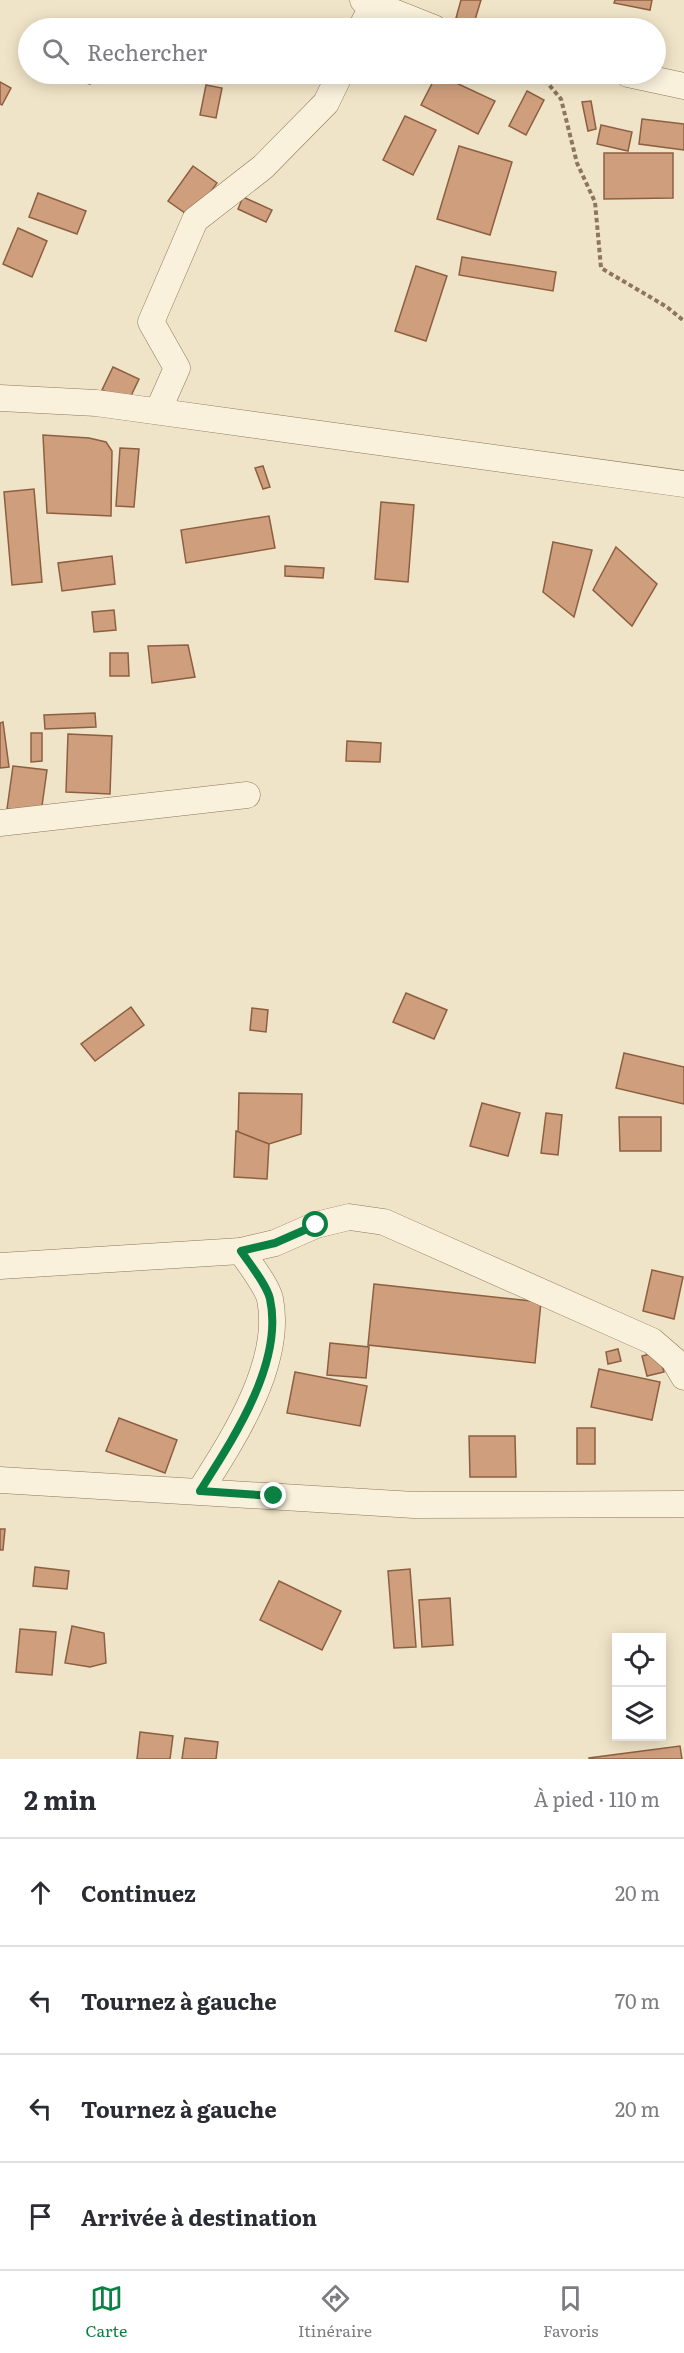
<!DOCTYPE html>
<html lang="fr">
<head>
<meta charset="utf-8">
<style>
  :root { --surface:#fff; --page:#f7f7f7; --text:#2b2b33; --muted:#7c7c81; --line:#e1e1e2; --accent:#0b8043 }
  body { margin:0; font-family:Literata,serif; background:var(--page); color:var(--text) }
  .controls { position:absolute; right:18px; bottom:18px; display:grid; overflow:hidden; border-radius:0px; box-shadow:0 3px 15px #0003 }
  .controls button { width:54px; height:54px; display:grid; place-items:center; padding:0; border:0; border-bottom:2px solid var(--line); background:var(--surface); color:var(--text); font:30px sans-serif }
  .stop { position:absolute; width:18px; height:18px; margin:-14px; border:4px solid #0b8043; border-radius:50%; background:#fff }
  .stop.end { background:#0b8043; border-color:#fff; box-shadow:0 2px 6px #0008 }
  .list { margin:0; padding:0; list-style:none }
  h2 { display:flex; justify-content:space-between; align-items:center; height:78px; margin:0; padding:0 24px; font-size:26px }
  h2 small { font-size:20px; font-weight:400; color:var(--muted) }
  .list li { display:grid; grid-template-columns:39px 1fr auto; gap:18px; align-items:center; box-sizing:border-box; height:108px; padding:0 24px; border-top:2px solid var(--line) }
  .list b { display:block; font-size:22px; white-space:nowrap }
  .list em { font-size:20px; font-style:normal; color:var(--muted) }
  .icon { flex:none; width:33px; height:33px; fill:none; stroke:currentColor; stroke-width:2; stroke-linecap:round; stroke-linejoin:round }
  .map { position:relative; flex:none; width:684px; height:1759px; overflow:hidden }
  .search { position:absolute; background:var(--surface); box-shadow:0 3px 15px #0003; left:18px; right:18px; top:18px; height:66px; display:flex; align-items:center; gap:15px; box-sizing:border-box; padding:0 21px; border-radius:33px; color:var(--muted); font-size:22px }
  .sheet { height:510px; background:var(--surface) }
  nav { display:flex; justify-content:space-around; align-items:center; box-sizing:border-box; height:84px; border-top:2px solid var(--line); background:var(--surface); font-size:16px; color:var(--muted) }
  nav a { display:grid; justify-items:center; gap:3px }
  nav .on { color:var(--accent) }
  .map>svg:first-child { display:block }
  .building { fill:#cf9f7d; stroke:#8d5f41; stroke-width:1.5 }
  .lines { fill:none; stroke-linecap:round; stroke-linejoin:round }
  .minor-casing { stroke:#8d765c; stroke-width:27 }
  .path { stroke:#8d765c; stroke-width:4; stroke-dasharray:4.5 3; stroke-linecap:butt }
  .minor { stroke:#faf1dc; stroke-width:26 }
  .route { stroke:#0b8043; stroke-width:8 }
</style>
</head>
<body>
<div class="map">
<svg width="684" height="1759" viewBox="0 0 684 1759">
  <rect width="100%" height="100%" fill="#f0e4c8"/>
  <!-- building -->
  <g class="building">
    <polygon points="461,0 481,0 474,23 456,18"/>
    <polygon points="615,0 652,0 650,10 614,3"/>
    <polygon points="75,74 93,74 90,84 73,79"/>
    <rect x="188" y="74" width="9" height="8"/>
    <polygon points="437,74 495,101 478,134 421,105"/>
    <polygon points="0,82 11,88 2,105 0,104"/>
    <polygon points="206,85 222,88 216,118 200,115"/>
    <polygon points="527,91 544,100 526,135 509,126"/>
    <polygon points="591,101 596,129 588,131 582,102"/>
    <polygon points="405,116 436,130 413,175 383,160"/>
    <polygon points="642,119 684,124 684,150 639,144"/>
    <polygon points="601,125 632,132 628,151 597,144"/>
    <polygon points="459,146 512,162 490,235 437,219"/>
    <polygon points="604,153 673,153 673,198 604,199"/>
    <polygon points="193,166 217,183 192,218 168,201"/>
    <polygon points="38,193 86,211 77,234 29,217"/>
    <polygon points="243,197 272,210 266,222 238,209"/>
    <polygon points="18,228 47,241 32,277 3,264"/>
    <polygon points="462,257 556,272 553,291 459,275"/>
    <polygon points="416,266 447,276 426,341 395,331"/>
    <polygon points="113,367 139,379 128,402 102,390"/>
    <polygon points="43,435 89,438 106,442 112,451 111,516 47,513"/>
    <polygon points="120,448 139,449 134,507 116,506"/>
    <polygon points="263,466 270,487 263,489 255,468"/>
    <polygon points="34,489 42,582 12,585 4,492"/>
    <polygon points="381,502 414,505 408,582 375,579"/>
    <polygon points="269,516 275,548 186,563 181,530"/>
    <polygon points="553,542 592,550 574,617 543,592"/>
    <polygon points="616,547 657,584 632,626 593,590"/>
    <polygon points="112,556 115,584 62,591 58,563"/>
    <polygon points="285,566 324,568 323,578 285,576"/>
    <polygon points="114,610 116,630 94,632 92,612"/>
    <polygon points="188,645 195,677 152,683 148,646"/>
    <polygon points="110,653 128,653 129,676 110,676"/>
    <polygon points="95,713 96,727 45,729 44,715"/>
    <polygon points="3,722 9,767 0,768 0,723"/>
    <polygon points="31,733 42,733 42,761 31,762"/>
    <polygon points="68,734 112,736 110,794 66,792"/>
    <polygon points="347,741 381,743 380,762 346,761"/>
    <polygon points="13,766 47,770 41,813 7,809"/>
    <polygon points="406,993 447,1010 434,1039 393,1022"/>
    <polygon points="131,1007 144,1025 95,1061 81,1044"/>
    <polygon points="252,1008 268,1010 266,1032 250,1030"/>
    <polygon points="624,1053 684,1067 684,1104 616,1088"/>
    <polygon points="239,1093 302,1094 301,1134 269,1144 238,1133"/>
    <polygon points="482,1103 520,1113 508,1156 470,1146"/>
    <polygon points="546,1113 562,1115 558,1155 541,1153"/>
    <polygon points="619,1117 661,1117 661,1151 620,1151"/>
    <polygon points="236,1131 269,1144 267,1179 234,1177"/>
    <polygon points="652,1270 683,1277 674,1319 643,1311"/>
    <polygon points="374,1284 541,1302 535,1363 368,1345"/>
    <polygon points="330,1343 369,1347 366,1378 327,1375"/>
    <polygon points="618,1349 621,1361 608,1364 606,1352"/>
    <polygon points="658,1352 664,1372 647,1376 642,1356"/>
    <polygon points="599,1369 660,1382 652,1420 591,1407"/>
    <polygon points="295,1372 367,1386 360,1426 287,1413"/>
    <polygon points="119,1418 177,1440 165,1473 106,1451"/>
    <rect x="577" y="1428" width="18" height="36"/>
    <polygon points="469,1436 515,1436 516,1477 470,1477"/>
    <polygon points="0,1529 5,1529 3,1550 0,1550"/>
    <polygon points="35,1567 69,1571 67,1589 33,1586"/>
    <polygon points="410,1569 416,1647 394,1648 388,1571"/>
    <polygon points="279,1581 341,1611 322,1650 260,1620"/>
    <polygon points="450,1598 453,1645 422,1647 419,1600"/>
    <polygon points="72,1626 104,1633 106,1663 90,1667 65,1663"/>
    <polygon points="20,1629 56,1632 52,1675 16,1672"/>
    <polygon points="140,1732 173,1736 170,1759 137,1759"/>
    <polygon points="185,1738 218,1742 216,1759 182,1759"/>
    <polygon points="680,1746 682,1759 589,1759 589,1758"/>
  </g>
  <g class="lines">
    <defs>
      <g id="minor">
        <polyline points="363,0 434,28"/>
        <polyline points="361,28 373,5"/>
        <polyline points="628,74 684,86"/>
        <polyline points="0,398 96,403 684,484"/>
        <polyline points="158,411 177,368 151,322 195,220 263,167 326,103 340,74"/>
        <polyline points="0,823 247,795"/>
        <polyline points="0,1266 241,1251 275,1243 316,1225 349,1217 384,1222 652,1341 674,1360 684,1377"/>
        <polyline points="0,1480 414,1505 684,1504"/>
        <path d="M200 1491C233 1439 283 1363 270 1299 267 1286 249 1263 241 1251"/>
      </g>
    </defs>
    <!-- minor casing -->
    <use href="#minor" class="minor-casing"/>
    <!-- path -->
    <polyline class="path" points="540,74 561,99 577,163 595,202 601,268 667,307 684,321"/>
    <!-- minor -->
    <use href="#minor" class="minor"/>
  </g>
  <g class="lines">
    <!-- route -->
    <path class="route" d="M274 1496 200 1491C233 1439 284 1363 270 1299 267 1285 249 1263 241 1251L275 1243 316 1225"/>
  </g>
</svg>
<div class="controls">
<button><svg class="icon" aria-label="locate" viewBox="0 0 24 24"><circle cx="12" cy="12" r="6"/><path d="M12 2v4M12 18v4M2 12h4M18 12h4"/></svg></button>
<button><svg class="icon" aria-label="layers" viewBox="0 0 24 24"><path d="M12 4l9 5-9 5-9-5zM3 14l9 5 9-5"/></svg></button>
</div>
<div class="stop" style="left:316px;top:1225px"></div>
<div class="stop end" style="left:274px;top:1496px"></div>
<div class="search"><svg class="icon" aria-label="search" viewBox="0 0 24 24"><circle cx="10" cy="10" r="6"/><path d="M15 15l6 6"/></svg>Rechercher</div>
</div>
<section class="sheet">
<h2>2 min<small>À pied · 110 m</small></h2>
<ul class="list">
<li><svg class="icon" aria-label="ahead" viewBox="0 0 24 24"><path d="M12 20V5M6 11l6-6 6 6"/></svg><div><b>Continuez</b></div><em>20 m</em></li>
<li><svg class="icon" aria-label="left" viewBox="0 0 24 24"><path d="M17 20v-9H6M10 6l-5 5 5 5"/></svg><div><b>Tournez à gauche</b></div><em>70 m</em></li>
<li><svg class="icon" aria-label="left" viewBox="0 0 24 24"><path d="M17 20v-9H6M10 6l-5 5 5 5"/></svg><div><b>Tournez à gauche</b></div><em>20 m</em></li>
<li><svg class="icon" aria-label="arrive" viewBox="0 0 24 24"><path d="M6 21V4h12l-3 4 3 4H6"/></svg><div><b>Arrivée à destination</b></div></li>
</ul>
</section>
<nav>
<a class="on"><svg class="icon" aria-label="map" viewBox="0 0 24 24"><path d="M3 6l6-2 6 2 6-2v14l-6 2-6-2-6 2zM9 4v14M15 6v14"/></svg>Carte</a>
<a><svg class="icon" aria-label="directions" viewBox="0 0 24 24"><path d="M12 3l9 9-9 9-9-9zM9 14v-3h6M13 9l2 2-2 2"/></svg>Itinéraire</a>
<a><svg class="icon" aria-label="saved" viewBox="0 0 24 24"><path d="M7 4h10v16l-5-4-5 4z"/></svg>Favoris</a>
</nav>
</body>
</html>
